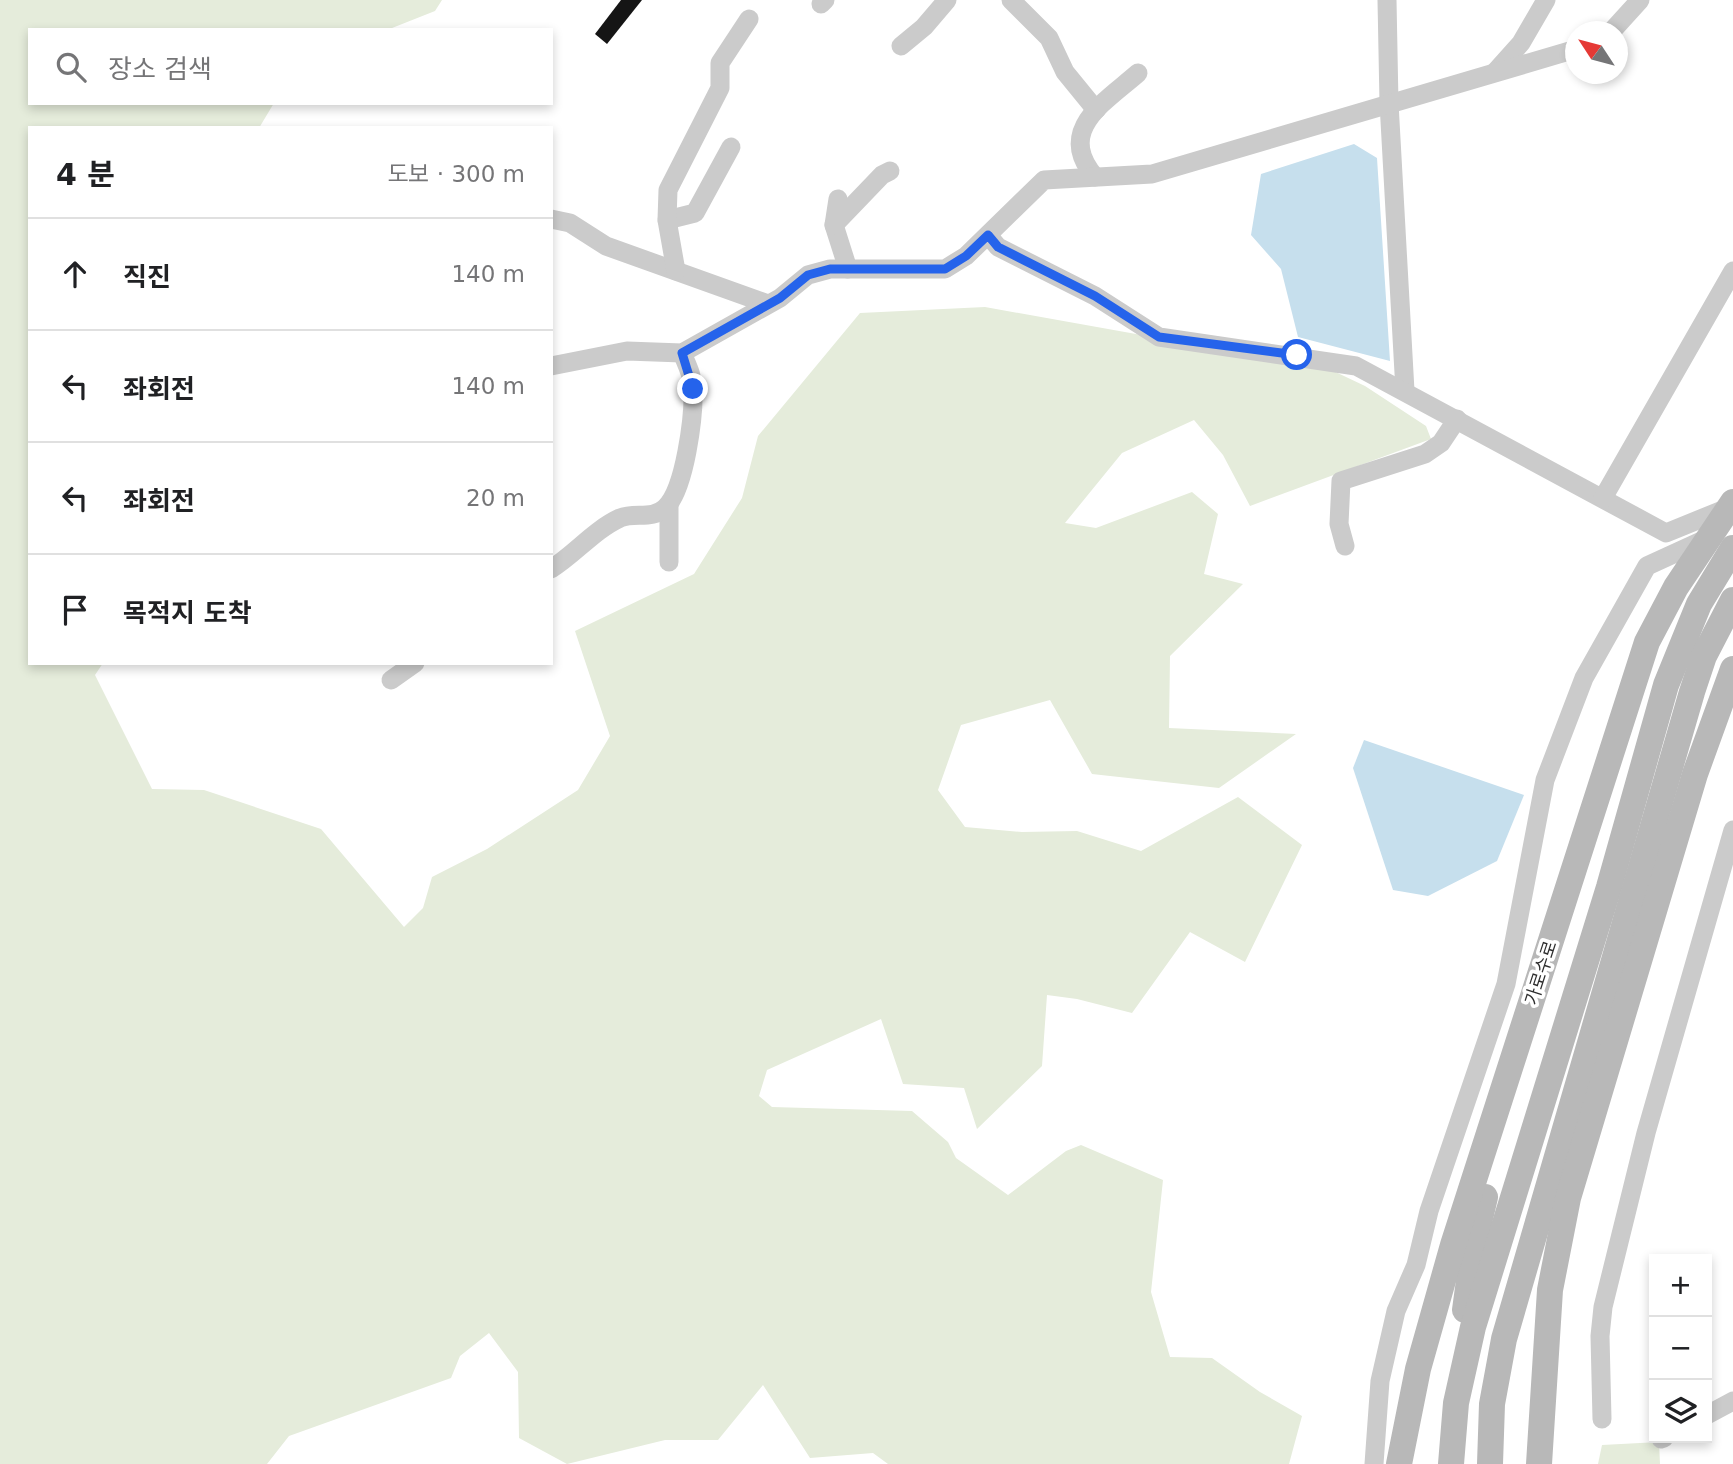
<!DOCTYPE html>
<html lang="ko">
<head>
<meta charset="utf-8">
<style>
  :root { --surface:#fff; --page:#f2f2f2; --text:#202124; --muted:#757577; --line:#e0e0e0 }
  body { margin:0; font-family:"DejaVu Sans","Noto Sans KR",sans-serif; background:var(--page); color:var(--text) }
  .controls { position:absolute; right:21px; bottom:21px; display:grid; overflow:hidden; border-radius:0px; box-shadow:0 4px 10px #0003 }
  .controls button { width:63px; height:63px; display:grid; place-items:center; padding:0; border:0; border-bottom:2px solid var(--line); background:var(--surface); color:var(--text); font:35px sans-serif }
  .compass { position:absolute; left:1565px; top:21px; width:63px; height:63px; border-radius:50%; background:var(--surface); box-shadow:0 4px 10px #0003; rotate:306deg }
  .stop { position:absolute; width:21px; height:21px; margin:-16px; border:5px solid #2563eb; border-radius:50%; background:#fff }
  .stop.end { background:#2563eb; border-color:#fff; box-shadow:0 2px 7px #0008 }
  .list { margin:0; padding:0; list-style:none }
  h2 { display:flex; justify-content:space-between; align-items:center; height:91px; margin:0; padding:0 28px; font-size:30px }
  h2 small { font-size:23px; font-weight:400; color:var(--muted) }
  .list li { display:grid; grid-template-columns:46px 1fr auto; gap:21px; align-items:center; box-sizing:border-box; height:112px; padding:0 28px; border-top:2px solid var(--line) }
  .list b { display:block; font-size:26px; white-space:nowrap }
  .list em { font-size:23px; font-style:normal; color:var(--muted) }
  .icon { flex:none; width:38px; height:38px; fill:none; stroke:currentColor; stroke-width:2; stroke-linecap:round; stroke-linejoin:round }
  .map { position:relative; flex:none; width:1733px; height:1464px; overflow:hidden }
  .search { position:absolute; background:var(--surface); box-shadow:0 4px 10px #0003; left:28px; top:28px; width:525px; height:77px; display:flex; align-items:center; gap:18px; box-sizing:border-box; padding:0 24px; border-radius:0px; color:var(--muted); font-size:26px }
  .panel { position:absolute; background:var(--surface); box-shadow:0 4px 10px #0003; left:28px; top:126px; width:525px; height:539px; border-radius:0px }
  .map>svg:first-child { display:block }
  .green { fill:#e5ecdb }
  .water { fill:#c6dfed }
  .building { fill:#151515 }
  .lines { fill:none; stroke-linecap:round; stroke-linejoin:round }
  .street { stroke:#cbcbcb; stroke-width:19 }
  .secondary { stroke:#b8b8b8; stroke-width:26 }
  .route { stroke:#2563eb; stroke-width:9 }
  .labels { text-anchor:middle; stroke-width:7; stroke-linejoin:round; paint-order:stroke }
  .street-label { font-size:18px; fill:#2e2e2e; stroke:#fff }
</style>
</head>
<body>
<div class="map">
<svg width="1733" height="1464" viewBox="0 0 1733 1464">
  <rect width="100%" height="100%" fill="#fff"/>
  <!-- green -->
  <g class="green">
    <polygon points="0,0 442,0 435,11 387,30 30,30 30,103 274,103 259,128 30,128 30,663 103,663 95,675 152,789 204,790 321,829 404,927 423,908 432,877 487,849 578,790 610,736 575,631 694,574 742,498 758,436 860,313 985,307 1175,341 1304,357 1365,386 1426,426 1431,439 1250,506 1223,455 1194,420 1122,453 1065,523 1096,528 1192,492 1218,514 1204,574 1243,584 1170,656 1169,728 1296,734 1219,788 1092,774 1050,700 961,725 938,790 965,827 1022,832 1077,831 1141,851 1238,797 1302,845 1245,962 1190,932 1132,1013 1077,999 1047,995 1042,1066 977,1129 964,1088 903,1084 881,1019 767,1070 759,1096 772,1107 912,1111 948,1142 956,1158 1008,1195 1066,1151 1081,1145 1163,1180 1151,1292 1170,1357 1212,1358 1260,1392 1302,1416 1289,1464 888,1464 873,1453 810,1458 763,1385 718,1440 665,1440 567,1464 519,1438 518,1372 489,1333 460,1356 451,1378 289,1436 267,1464 0,1464"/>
    <polygon points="1659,1442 1660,1464 1598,1464 1602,1445"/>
  </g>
  <!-- water -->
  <g class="water">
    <polygon points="1354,144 1377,158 1390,361 1298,337 1281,269 1251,235 1261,174"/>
    <polygon points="1364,740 1524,795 1497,861 1428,896 1393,890 1353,768"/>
  </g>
  <!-- building -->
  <polygon class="building" points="621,0 642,0 607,44 595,34"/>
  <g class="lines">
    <!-- street -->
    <g class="street">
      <polyline points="1011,0 1049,38 1065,72 1096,110"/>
      <polyline points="1387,0 1389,103 1405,391"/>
      <polyline points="821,4 825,0"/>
      <polyline points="1611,32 1640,0"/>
      <polyline points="901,46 924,27 947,0"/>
      <polyline points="1495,72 1521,43 1546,0"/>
      <path d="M1095 177C1055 130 1105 102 1138 73"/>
      <polyline points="838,199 834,225 848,269"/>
      <polyline points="551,219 570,223 606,246 768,304"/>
      <polyline points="667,220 695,213 731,147"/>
      <polyline points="834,225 882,175 890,171"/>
      <polyline points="988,235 998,247 1095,296 1159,337 1356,366 1666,533 1730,507"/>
      <polyline points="676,271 667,220 668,190 720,88 720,63 749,19"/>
      <polyline points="551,366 627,351 682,353 780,298 808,275 830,269 945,269 966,256 1044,180 1152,174 1576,49"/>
      <polyline points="1603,498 1733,271"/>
      <polyline points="669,505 669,562"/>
      <polyline points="1345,546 1339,524 1341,481 1425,454 1441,443 1457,419"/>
      <path d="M551 569C575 554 594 530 620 518 635 512 652 520 665 508 685 490 694 416 693 389 693 376 687 365 682 353"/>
      <polyline points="391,680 415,663"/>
      <polyline points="1707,1415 1733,1401"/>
      <polyline points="1602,1419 1600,1336 1603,1307 1646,1133 1733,830"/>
      <polyline points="1661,1439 1664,1438"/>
      <polyline points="1374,1464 1380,1381 1396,1311 1416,1265 1429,1211 1506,984 1545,780 1584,678 1647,566 1706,539"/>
    </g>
    <!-- secondary -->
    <g class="secondary">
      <polyline points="1465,1310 1474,1244 1485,1197"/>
      <polyline points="1399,1464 1418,1369 1453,1245 1647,642 1676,587 1733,502"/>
      <polyline points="1451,1464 1456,1403 1473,1327 1609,887 1666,685 1699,604 1733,548"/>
      <polyline points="1490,1464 1492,1404 1504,1339 1692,692 1704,656 1733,600"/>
      <polyline points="1539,1464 1550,1290 1568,1198 1695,774 1733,669"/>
    </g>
  </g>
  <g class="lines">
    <!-- route -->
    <polyline class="route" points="693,389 682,353 780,298 808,275 830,269 945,269 966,256 988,235 998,247 1095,296 1159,337 1297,355"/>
  </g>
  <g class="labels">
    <!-- street labels -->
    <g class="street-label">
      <text transform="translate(1541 973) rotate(-72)" y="6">가로수로</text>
    </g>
  </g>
</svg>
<div class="controls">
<button>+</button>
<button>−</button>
<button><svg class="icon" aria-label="layers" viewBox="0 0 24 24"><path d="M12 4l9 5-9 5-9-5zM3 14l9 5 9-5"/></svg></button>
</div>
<svg class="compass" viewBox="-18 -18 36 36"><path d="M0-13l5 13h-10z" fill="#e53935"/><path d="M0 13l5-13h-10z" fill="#757577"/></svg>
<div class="stop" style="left:1297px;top:355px"></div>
<div class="stop end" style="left:693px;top:389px"></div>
<div class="search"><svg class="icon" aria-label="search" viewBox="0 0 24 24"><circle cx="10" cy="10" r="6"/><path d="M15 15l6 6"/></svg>장소 검색</div>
<section class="panel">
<h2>4 분<small>도보 · 300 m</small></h2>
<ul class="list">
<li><svg class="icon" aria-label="ahead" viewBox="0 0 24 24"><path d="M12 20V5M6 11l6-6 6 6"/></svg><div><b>직진</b></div><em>140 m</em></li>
<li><svg class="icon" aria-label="left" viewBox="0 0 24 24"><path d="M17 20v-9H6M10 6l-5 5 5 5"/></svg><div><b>좌회전</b></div><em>140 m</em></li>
<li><svg class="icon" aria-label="left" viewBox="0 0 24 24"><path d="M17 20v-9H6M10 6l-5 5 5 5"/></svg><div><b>좌회전</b></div><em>20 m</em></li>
<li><svg class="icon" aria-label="arrive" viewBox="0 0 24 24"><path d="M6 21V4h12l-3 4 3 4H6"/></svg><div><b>목적지 도착</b></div></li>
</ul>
</section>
</div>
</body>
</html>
